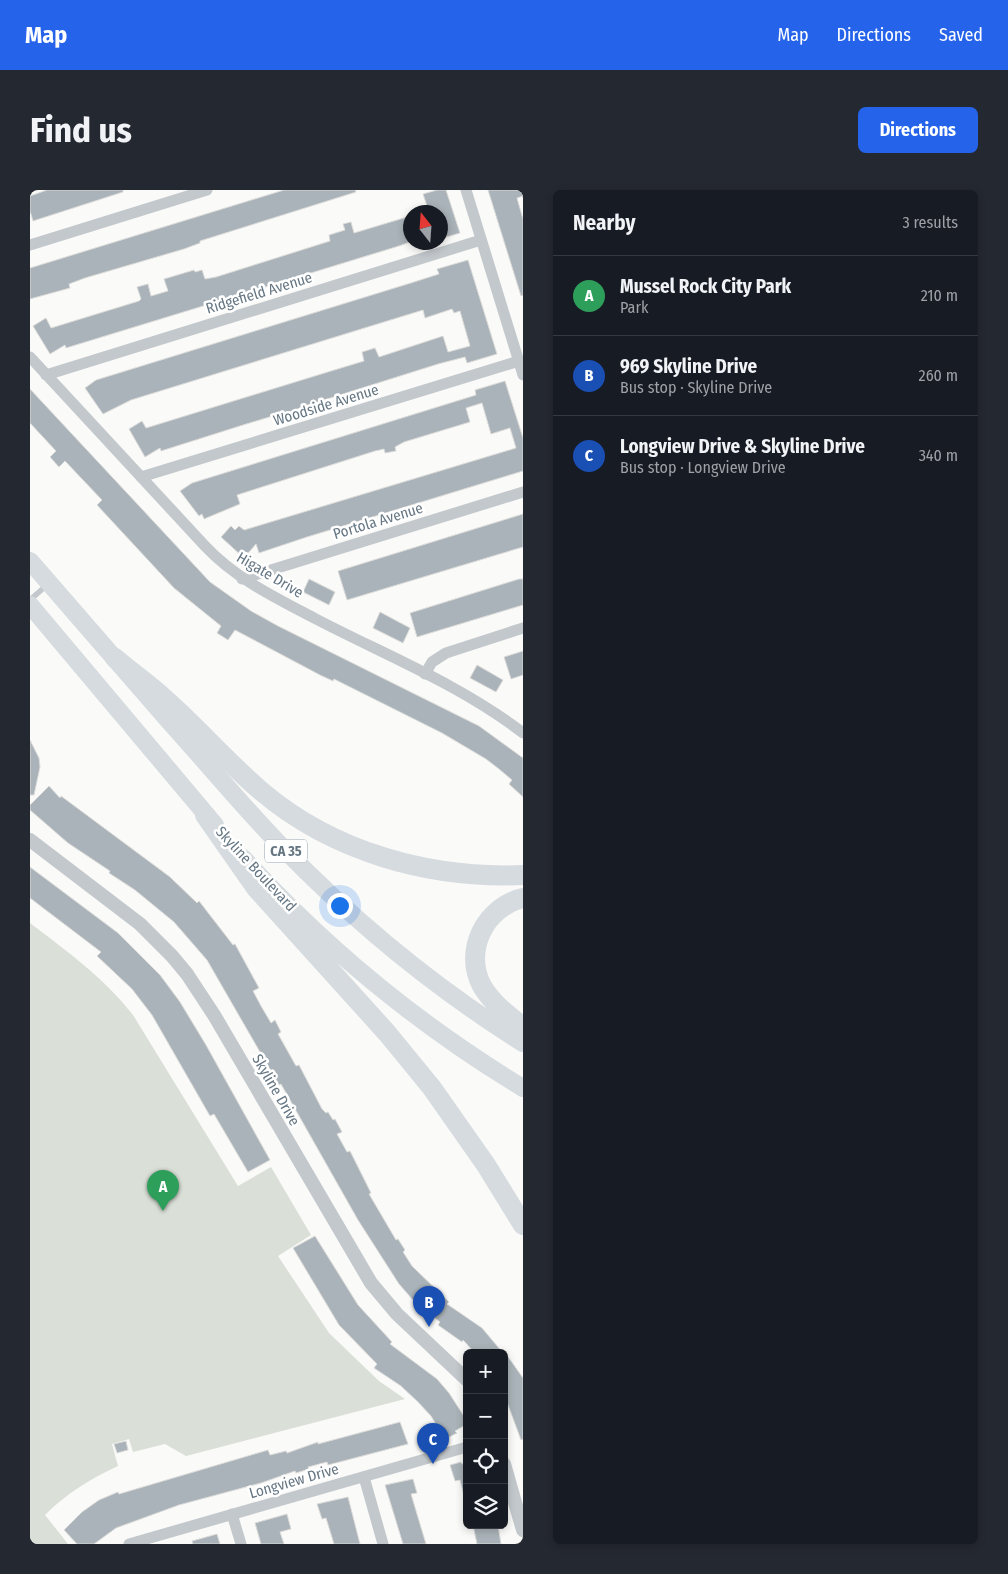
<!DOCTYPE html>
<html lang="en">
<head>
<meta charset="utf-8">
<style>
  :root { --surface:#171b24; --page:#242831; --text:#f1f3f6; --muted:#9ea1a6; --line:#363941; --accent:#2563eb }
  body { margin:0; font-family:"Fira Sans Condensed",sans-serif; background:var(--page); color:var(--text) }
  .controls { position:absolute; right:15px; bottom:15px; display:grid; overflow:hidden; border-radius:8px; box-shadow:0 2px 8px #0003 }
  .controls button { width:45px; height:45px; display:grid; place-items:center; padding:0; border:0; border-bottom:1px solid var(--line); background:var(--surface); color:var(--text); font:25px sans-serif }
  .compass { position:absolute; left:373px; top:15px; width:45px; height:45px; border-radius:50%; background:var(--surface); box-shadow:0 2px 8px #0003; rotate:343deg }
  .you { position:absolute; left:309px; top:715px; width:18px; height:18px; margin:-12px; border:4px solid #fff; border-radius:50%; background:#1a73e8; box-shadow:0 0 0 8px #1a73e833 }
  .badge { display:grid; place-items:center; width:32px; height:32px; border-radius:50%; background:var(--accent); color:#fff; font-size:16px; font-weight:700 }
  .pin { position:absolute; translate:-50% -41px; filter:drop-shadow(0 1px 2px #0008) }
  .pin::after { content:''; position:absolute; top:26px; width:18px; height:15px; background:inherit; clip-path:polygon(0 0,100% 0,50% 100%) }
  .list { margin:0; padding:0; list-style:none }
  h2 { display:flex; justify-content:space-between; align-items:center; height:65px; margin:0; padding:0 20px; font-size:21px }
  h2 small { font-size:16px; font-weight:400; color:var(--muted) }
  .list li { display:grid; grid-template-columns:32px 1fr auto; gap:15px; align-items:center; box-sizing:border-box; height:80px; padding:0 20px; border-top:1px solid var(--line) }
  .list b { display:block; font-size:19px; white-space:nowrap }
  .list p { margin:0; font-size:16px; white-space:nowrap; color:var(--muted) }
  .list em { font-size:16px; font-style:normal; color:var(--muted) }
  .icon { flex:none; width:28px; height:28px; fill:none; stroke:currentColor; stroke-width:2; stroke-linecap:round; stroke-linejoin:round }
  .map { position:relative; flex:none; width:493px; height:1354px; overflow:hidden; border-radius:8px }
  header { display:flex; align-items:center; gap:30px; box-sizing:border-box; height:70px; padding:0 25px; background:var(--accent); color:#fff }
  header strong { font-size:24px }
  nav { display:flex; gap:28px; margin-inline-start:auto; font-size:18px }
  .intro { display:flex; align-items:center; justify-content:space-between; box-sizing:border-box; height:120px; padding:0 30px }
  h1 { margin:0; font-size:35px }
  .button { padding:12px 22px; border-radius:8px; background:var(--accent); color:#fff; font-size:18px; font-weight:700 }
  main { display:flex; gap:30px; padding:0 30px }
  aside { flex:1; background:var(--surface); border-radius:8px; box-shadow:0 2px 8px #0003 }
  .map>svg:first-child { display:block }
  .green { fill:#dadfd7 }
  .building { fill:#aab3b9; stroke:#dcdcda }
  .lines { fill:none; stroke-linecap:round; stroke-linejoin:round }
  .service { stroke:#c3c8cc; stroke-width:5.5 }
  .minor { stroke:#c3c8cc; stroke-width:11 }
  .tertiary { stroke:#c3c8cc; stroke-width:14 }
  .primary { stroke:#d6dbdf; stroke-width:18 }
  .motorway { stroke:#d6dbdf; stroke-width:20 }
  .labels { text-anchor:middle; stroke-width:5; stroke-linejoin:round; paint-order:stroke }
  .shield { fill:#fff; stroke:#939fa8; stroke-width:1 }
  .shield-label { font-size:14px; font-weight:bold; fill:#657683 }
  .street-label { font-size:15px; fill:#657683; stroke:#fff }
</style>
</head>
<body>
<header>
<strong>Map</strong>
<nav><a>Map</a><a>Directions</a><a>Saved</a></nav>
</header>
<div class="intro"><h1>Find us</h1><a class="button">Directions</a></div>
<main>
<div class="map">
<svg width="493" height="1354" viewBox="0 0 493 1354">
  <rect width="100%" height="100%" fill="#fafaf8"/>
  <!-- green -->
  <path class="green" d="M0 733C38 762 74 788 103 825L208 996 241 977 281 1045 248 1066 299 1143 349 1191 375 1209 156 1266 135 1254 103 1262 99 1249 82 1254 88 1276C60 1289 37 1303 15 1325L38 1354H0Z"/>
  <!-- building -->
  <g class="building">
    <polygon points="17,0 93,0 93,2 3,31 0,21 0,6"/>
    <polygon points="254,0 325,0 326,2 170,51 170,53 154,59 55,88 39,94 40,98 0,109 0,78"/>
    <polygon points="407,0 416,0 430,43 410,49 410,22 399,22 393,4"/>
    <polygon points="458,0 493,0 493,6 487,8 493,29 493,105 491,106"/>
    <polygon points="377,27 380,39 380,52 369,56 36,158 35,155 20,164 3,136 16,128 21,138 109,111 111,109 107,97 118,94 121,106 138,101 134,89 164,80 165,82 172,80 175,89 186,87 300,51 299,45 315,40 313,34 321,32 324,43"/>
    <polygon points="438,70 467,164 437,173 435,167 408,174 275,216 247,227 246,225 213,235 131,261 130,258 115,267 99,239 112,231 116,238 301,181 334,171 332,162 345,158 349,167 413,146 418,162 440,156 430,121 424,123 422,119 395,128 393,120 101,210 73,224 55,198 66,190 384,92 409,84 407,79"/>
    <polygon points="475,191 493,248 493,281 277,347 229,363 226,354 214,368 191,347 201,336 205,340 209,336 214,340 486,258 480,238 461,244 452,213 436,218 440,232 374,252 365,257 366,261 355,263 354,259 345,261 207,305 210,314 174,329 172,324 169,326 150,301 162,293 446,205 445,200"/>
    <polygon points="0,199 180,392 221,421 248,436 449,536 493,568 493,607 479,594 482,590 469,579 456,569 412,543 304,489 303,491 290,485 205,440 198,450 187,443 191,436 144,398 67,315 72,310 35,271 29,277 20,267 26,261 0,233"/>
    <polygon points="493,324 493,357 317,410 308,381"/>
    <polygon points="279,389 305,402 299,415 273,402"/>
    <polygon points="489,389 493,389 493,415 387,447 380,423"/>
    <polygon points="350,422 380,438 373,453 343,438"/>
    <polygon points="493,461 493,485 481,489 474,467"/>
    <polygon points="447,475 473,490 466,502 440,488"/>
    <polygon points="0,550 9,568 10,577 4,605 0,605"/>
    <polygon points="19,596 30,608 31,606 140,687 167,713 169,711 203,755 205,754 229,798 223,801 231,816 241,833 245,830 251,842 248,844 266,876 269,875 292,919 296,923 298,922 303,930 305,929 312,942 307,944 317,962 320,961 341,1003 339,1004 366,1050 368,1049 375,1060 373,1062 382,1076 419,1112 417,1114 452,1138 473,1163 445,1163 433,1150 432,1152 408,1135 410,1132 383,1110 369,1094 328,1030 251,894 249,895 177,770 144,732 105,700 79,683 80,681 38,653 0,620 0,615"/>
    <polygon points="0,677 88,743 130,785 150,812 176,855 240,970 218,982 184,924 180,926 122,825 102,799 67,766 71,762 0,708"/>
    <polygon points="285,1046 328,1115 362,1152 360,1154 407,1189 419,1203 437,1231 437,1234 425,1241 427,1243 415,1249 401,1226 388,1212 371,1196 344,1178 347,1174 309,1135 263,1058"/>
    <polygon points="474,1161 493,1188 493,1249 491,1250 474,1204"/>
    <polygon points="370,1232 378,1254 298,1275 297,1272 278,1277 279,1279 266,1283 265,1281 231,1293 149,1315 86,1338 64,1354 47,1354 34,1340 52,1322 69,1310 88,1302 89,1304 238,1260 240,1265 256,1261 257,1263 288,1252 288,1254"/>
    <polygon points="96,1251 98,1260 87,1263 84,1254"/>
    <polygon points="431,1272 432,1274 437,1273 437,1306 434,1306 430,1290 425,1291 420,1275"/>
    <polygon points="383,1289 387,1303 381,1304 396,1354 373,1354 355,1295"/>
    <polygon points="318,1307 330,1354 304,1354 296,1328 292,1329 287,1314"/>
    <polygon points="257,1324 261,1339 250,1342 254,1354 231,1354 225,1333"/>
    <polygon points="443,1335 468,1335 471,1354 447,1354"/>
    <polygon points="187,1344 190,1354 163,1354 162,1351"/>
  </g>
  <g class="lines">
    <!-- service -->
    <polyline class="service" points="0,410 17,395"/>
    <!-- minor -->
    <g class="minor">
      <polyline points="436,0 493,185"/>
      <polyline points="0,55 177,0"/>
      <path d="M0 167 175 356C206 389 246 408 286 429 355 465 431 495 493 543"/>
      <polyline points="16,185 451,50"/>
      <polyline points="111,287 489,171"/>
      <polyline points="212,389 493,302"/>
      <polyline points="395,484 402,472 416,463 493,438"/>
      <polyline points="334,1287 353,1354"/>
      <polyline points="202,1324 211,1354"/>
      <polyline points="99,1354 437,1257"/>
    </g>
    <!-- tertiary -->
    <g class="tertiary">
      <polyline points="0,650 110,734 142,766 157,784 184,825 341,1093 367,1124 437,1190"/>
      <polyline points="474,1274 493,1340"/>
    </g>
    <!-- primary -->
    <g class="primary">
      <path d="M0 371C46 424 93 478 139 531 177 573 213 617 253 658 325 732 405 798 493 853"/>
      <polyline points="0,415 185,635"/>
      <path d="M213 668C295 758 389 835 493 898"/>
    </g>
    <!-- motorway -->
    <g class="motorway">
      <path d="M85 468C101 482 119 494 135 509 168 538 197 572 231 601 303 662 399 689 493 685"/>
      <polyline points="175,625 226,698 357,843 402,898 456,975 493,1035"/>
      <path d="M493 708C455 717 433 761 452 796 462 813 478 825 493 837"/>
    </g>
  </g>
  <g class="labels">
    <!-- shield labels -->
    <rect class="shield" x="235" y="649.5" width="42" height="23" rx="4"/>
    <g class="shield-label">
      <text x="256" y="666">CA 35</text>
    </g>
    <!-- street labels -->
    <g class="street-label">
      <text transform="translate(229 103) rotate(-17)" y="5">Ridgefield Avenue</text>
      <text transform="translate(296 215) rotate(-17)" y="5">Woodside Avenue</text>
      <text transform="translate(348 331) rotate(-17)" y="5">Portola Avenue</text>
      <text transform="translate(240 385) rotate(31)" y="5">Higate Drive</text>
      <text transform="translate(226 679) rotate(47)" y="5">Skyline Boulevard</text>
      <text transform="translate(246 900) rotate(60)" y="5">Skyline Drive</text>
      <text transform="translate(264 1291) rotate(-16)" y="5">Longview Drive</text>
    </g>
  </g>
</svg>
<div class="controls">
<button>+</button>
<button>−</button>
<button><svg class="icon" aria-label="locate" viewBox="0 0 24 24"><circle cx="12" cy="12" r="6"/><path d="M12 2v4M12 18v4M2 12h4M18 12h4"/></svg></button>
<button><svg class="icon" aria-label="layers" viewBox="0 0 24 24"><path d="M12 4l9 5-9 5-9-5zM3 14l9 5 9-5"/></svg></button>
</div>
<svg class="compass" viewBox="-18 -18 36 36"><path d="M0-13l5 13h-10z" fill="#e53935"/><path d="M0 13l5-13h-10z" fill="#9ea1a6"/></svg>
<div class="you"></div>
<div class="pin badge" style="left:133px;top:1021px;background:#2e9e5b">A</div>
<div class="pin badge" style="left:399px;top:1137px;background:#1a4fb4">B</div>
<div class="pin badge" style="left:403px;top:1274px;background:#1a4fb4">C</div>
</div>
<aside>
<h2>Nearby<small>3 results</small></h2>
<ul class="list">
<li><span class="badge" style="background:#2e9e5b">A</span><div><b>Mussel Rock City Park</b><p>Park</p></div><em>210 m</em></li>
<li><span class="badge" style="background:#1a4fb4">B</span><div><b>969 Skyline Drive</b><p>Bus stop · Skyline Drive</p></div><em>260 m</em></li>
<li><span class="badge" style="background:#1a4fb4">C</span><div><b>Longview Drive &amp; Skyline Drive</b><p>Bus stop · Longview Drive</p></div><em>340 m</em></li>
</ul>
</aside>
</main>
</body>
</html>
